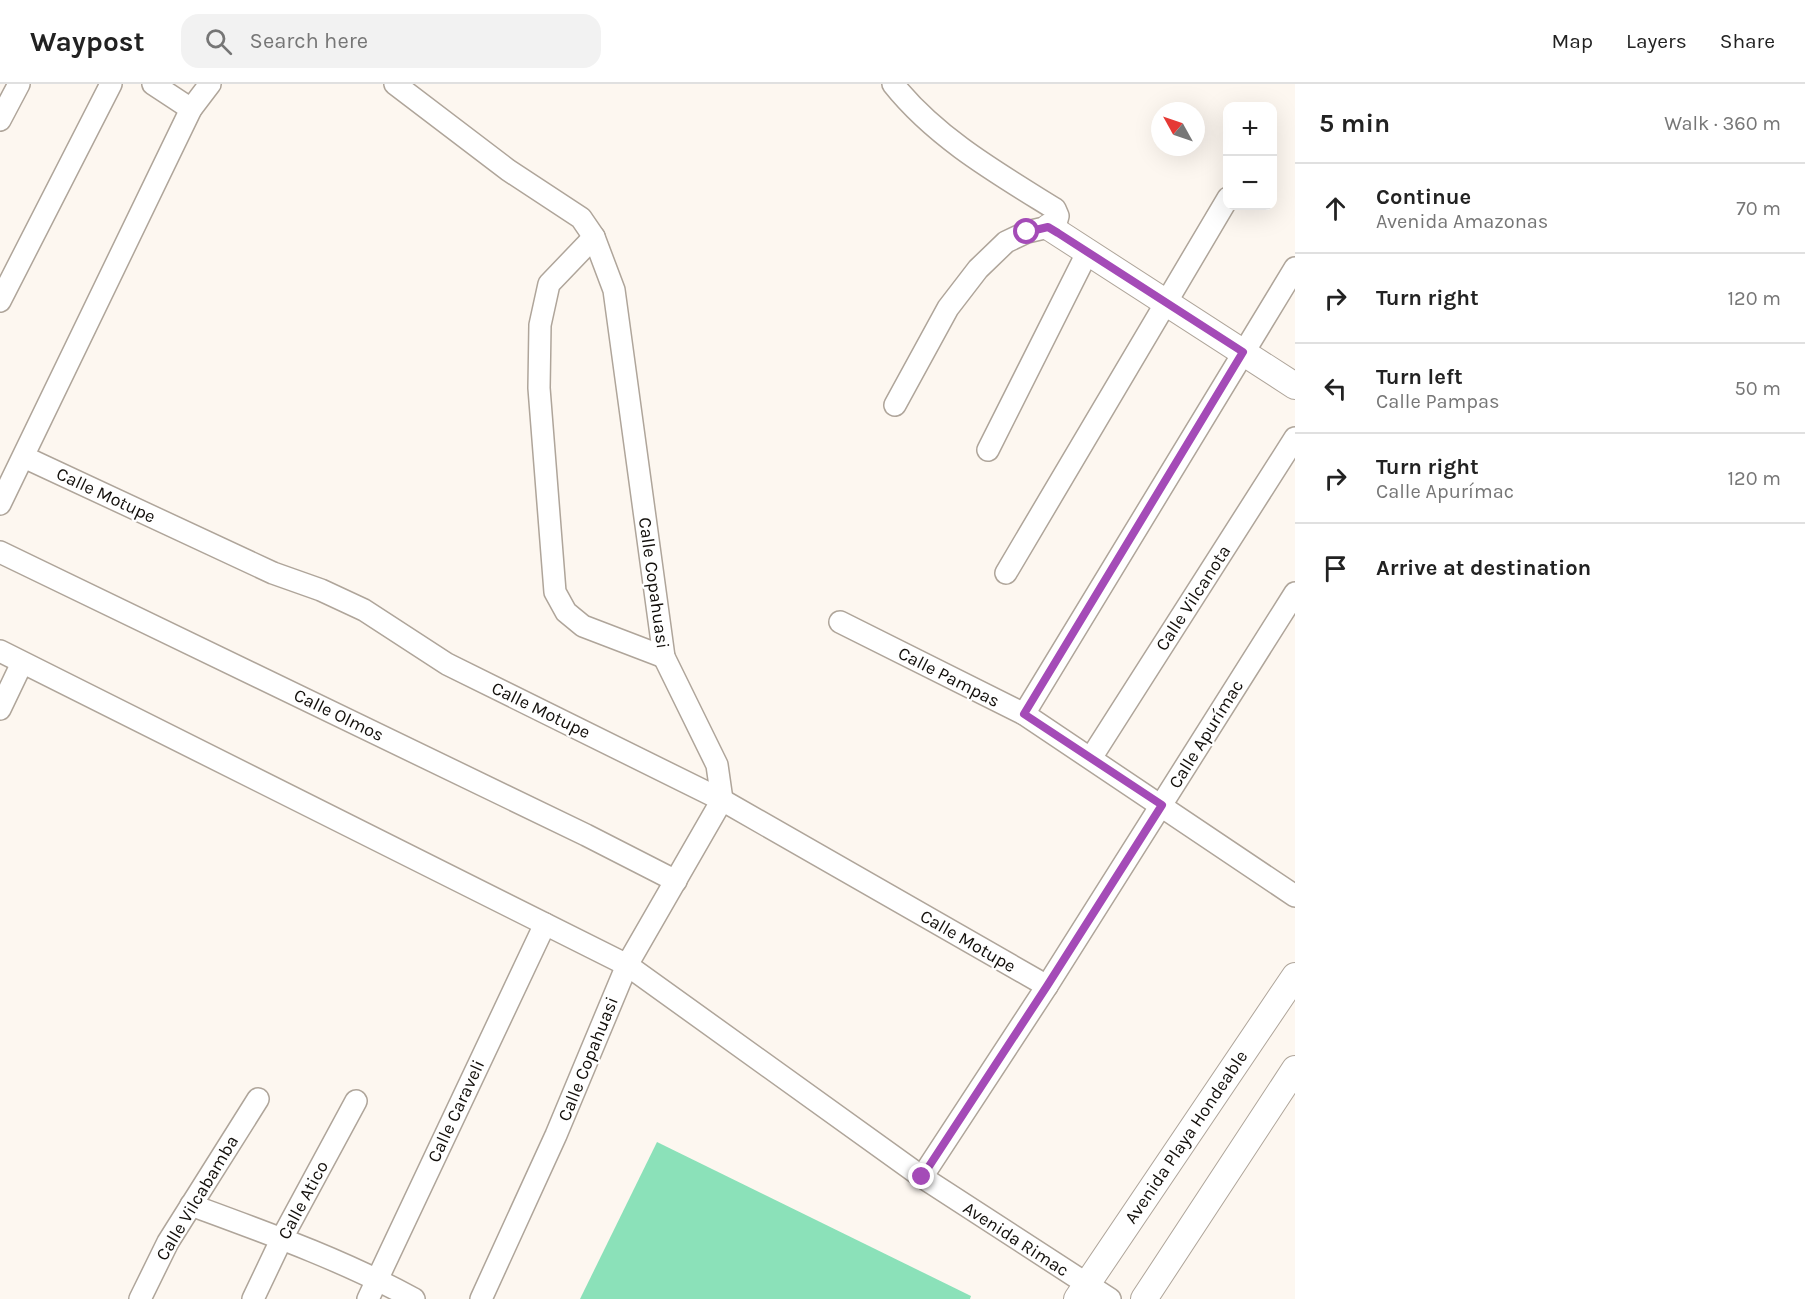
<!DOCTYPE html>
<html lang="en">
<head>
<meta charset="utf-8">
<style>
  :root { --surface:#fff; --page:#f2f2f2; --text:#222; --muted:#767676; --line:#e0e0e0 }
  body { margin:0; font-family:Karla,sans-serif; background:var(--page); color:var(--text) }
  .controls { position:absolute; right:18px; top:18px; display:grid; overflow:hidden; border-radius:12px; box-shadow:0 6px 24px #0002 }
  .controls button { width:54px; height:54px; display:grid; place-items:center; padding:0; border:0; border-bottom:2px solid var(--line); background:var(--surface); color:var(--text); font:30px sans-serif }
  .compass { position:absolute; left:1151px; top:18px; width:54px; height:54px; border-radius:50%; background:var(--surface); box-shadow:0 6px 24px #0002; rotate:310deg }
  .stop { position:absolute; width:18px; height:18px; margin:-14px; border:4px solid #a44bb7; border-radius:50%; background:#fff }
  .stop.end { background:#a44bb7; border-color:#fff; box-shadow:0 2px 6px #0008 }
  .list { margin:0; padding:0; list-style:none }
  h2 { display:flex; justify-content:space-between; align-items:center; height:78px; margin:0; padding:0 24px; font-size:26px }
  h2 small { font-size:20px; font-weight:400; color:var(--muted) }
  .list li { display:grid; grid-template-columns:39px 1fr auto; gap:18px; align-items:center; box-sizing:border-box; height:90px; padding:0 24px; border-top:2px solid var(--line) }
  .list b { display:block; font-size:22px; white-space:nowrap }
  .list p { margin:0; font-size:20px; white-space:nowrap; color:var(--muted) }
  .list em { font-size:20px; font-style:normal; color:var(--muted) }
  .icon { flex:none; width:33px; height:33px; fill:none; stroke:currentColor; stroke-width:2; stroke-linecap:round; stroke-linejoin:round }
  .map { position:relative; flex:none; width:1295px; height:1215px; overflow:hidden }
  header { display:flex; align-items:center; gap:36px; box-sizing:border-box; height:84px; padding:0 30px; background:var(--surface); border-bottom:2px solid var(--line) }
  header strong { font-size:28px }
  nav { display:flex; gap:33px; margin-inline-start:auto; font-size:21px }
  .search { width:420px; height:54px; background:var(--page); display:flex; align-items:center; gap:15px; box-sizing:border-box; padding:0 21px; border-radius:18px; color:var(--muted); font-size:22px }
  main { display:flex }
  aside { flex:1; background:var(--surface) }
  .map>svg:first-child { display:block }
  .green { fill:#8be1b9 }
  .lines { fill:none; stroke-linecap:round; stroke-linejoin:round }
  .minor-casing { stroke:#afa59a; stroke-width:24 }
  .tertiary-casing { stroke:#afa59a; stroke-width:28 }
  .minor { stroke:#fff; stroke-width:21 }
  .tertiary { stroke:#fff; stroke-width:26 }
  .route { stroke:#a44bb7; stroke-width:8 }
  .labels { text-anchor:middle; stroke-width:4.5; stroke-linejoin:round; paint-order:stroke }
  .street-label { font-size:18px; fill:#120f0b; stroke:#fff }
</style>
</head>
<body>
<header>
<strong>Waypost</strong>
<div class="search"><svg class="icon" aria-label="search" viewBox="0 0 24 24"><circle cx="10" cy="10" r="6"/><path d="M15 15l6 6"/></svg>Search here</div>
<nav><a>Map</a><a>Layers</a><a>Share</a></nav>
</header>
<main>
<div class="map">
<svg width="1295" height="1215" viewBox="0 0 1295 1215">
  <rect width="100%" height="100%" fill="#fdf7f0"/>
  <!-- green -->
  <polygon class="green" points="657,1058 971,1212 970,1215 580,1215"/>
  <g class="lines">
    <defs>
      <g id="minor">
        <polyline points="153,0 191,25"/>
        <polyline points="395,0 508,86 581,134 594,153 614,206 664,573 717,681 722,716 627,881 556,1051 481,1215"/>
        <path d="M893 0C936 54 997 89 1055 125L1058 132 1056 139 1053 142 1027 148 1006 158 978 185 948 224 895 321"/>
        <polyline points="0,36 19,0"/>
        <polyline points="594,153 549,200 540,241 539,304 555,508 566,528 583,542 664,573"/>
        <polyline points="0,217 111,0"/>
        <polyline points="988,366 1088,167"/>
        <polyline points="24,373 273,489 321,506 364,526 447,580 722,716 1047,902"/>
        <polyline points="0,420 191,25 210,0"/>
        <polyline points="0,468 586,751 676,797"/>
        <polyline points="1006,489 1228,114"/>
        <polyline points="840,538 1024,630 1295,812"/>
        <polyline points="0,567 627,881 922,1093 1110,1215"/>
        <polyline points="0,625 22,579"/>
        <polyline points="1024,630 1295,184"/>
        <polyline points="1091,674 1295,354"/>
        <polyline points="922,1093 1047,902 1295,509"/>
        <path d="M191 1121C267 1149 343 1176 414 1215"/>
        <polyline points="140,1215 168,1158 258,1015"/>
        <polyline points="253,1215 282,1154 356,1017"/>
        <polyline points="368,1215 545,840"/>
      </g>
      <g id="tertiary">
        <polyline points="1049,143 1295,302"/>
        <polyline points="1077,1215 1295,892"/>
        <polyline points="1144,1215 1295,985"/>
      </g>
    </defs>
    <!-- minor casing -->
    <use href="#minor" class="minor-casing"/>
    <!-- tertiary casing -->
    <use href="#tertiary" class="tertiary-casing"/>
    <!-- minor -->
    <use href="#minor" class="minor"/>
    <!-- tertiary -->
    <use href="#tertiary" class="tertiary"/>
  </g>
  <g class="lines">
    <!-- route -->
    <polyline class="route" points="922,1093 1047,902 1162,721 1024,630 1243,268 1058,149 1048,143 1027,148"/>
  </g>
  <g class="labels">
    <!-- street labels -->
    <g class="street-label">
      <text transform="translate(106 411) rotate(25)" y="6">Calle Motupe</text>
      <text transform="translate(654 499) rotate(82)" y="6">Calle Copahuasi</text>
      <text transform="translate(1193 514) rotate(-57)" y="6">Calle Vilcanota</text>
      <text transform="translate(949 593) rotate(27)" y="6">Calle Pampas</text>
      <text transform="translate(541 626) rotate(26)" y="6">Calle Motupe</text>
      <text transform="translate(339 631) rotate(26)" y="6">Calle Olmos</text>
      <text transform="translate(1206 650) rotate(-58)" y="6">Calle Apurímac</text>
      <text transform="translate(968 857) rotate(30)" y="6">Calle Motupe</text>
      <text transform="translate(588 975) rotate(-68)" y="6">Calle Copahuasi</text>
      <text transform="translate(456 1027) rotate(-65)" y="6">Calle Caraveli</text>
      <text transform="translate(1186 1053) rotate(-56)" y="6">Avenida Playa Hondeable</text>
      <text transform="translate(197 1114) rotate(-59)" y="6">Calle Vilcabamba</text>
      <text transform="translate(303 1116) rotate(-62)" y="6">Calle Atico</text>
      <text transform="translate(1016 1155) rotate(33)" y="6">Avenida Rimac</text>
    </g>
  </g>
</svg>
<div class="controls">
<button>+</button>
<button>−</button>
</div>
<svg class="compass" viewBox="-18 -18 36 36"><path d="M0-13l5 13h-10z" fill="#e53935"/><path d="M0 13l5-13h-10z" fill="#767676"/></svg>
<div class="stop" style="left:1027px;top:148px"></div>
<div class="stop end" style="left:922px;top:1093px"></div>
</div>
<aside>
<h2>5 min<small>Walk · 360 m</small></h2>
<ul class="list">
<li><svg class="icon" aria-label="ahead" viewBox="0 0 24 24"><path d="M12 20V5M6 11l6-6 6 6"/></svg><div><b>Continue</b><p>Avenida Amazonas</p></div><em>70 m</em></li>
<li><svg class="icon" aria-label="right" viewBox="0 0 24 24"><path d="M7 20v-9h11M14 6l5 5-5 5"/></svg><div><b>Turn right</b></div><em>120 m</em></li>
<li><svg class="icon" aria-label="left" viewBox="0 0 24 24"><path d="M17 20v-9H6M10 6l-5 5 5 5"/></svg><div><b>Turn left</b><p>Calle Pampas</p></div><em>50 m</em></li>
<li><svg class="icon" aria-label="right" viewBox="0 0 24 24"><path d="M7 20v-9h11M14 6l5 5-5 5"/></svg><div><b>Turn right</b><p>Calle Apurímac</p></div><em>120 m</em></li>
<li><svg class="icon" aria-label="arrive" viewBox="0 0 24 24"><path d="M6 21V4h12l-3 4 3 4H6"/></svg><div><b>Arrive at destination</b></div></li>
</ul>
</aside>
</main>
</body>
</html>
